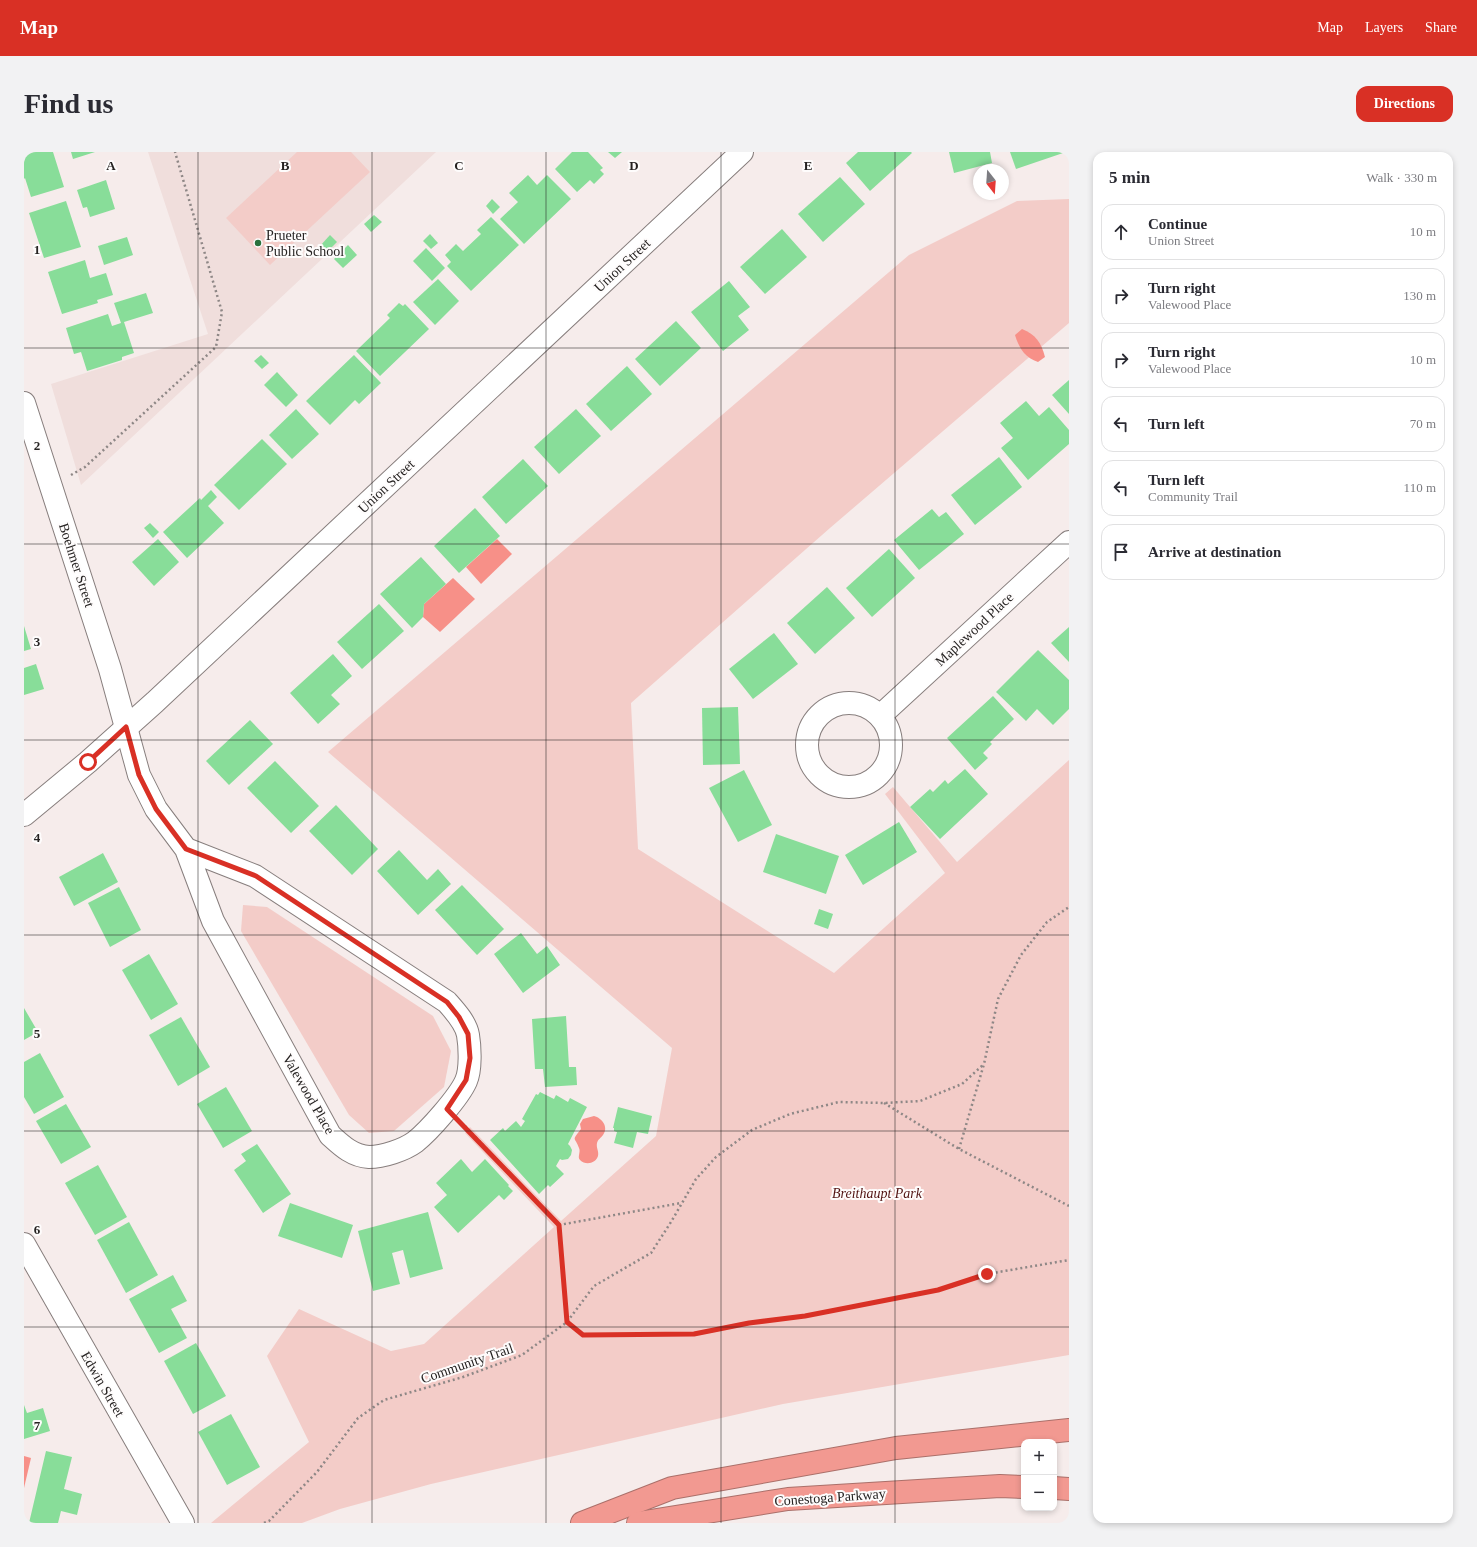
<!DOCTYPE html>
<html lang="en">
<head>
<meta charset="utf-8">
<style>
  :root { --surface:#fff; --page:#f2f2f3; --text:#2b2b33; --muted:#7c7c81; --line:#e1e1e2; --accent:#d93025 }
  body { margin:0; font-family:Georgia,serif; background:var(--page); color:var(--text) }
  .controls { position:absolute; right:12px; bottom:12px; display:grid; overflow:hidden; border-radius:8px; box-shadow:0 2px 6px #0003 }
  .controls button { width:36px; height:36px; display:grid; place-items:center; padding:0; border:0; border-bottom:1px solid var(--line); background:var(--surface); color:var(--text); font:20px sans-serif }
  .compass { position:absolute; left:949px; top:12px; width:36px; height:36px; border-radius:50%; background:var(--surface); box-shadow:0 2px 6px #0003; rotate:163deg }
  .stop { position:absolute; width:12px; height:12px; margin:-9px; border:3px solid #d93025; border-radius:50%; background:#fff }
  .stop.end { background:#d93025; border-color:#fff; box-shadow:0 1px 4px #0008 }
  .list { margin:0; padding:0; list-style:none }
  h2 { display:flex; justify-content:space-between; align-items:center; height:52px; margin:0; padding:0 16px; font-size:17px }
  h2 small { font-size:13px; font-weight:400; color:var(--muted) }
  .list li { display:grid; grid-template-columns:26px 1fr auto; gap:12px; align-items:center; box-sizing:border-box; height:56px; margin:0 8px 8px; padding:0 8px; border:1px solid var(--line); border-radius:12px }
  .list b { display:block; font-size:15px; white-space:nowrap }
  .list p { margin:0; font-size:13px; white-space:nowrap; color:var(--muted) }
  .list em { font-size:13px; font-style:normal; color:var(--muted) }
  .icon { flex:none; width:22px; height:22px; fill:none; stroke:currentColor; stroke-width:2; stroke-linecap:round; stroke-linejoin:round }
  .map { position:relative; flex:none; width:1045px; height:1371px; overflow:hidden; border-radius:12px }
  header { display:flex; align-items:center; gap:24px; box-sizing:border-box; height:56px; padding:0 20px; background:var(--accent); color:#fff }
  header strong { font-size:19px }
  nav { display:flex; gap:22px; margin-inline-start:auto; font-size:14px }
  .intro { display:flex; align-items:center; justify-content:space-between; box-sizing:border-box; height:96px; padding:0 24px }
  h1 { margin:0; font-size:28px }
  .button { padding:10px 18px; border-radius:12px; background:var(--accent); color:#fff; font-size:14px; font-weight:700 }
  main { display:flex; gap:24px; padding:0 24px }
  aside { flex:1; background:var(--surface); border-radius:12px; box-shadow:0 2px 6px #0003 }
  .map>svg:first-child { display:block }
  .built { fill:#f0dedc }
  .green { fill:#f3ccc8 }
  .water { fill:#f79088 }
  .building { fill:#8d9 }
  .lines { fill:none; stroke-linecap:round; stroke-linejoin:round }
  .minor-casing { stroke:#877e7d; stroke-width:24 }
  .highway-casing { stroke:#ab706a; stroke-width:24 }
  .path { stroke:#8e8786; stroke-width:2.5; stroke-dasharray:2 3; stroke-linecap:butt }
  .minor { stroke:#fff; stroke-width:22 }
  .highway { stroke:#f29991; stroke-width:22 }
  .route { stroke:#d93025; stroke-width:5 }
  .grid { fill:none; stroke:#262322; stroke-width:1; stroke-opacity:0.55 }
  .poi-dot { fill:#2a713d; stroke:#fefcfc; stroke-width:1.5 }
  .labels { text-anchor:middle; stroke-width:4; stroke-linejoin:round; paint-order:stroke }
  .poi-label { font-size:14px; fill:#262322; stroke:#fefcfc; text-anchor:start }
  .street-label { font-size:14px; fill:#262322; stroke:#fefcfc }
  .park-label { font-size:14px; font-style:italic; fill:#521312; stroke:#fefcfc }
  .grid-label { font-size:13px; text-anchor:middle; font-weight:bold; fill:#262322; stroke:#fefcfc; stroke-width:4; stroke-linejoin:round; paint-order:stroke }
</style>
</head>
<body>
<header>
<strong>Map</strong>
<nav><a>Map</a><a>Layers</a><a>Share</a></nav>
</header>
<div class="intro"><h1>Find us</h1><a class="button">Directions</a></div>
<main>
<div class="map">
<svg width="1045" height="1371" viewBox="0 0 1045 1371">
  <rect width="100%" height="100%" fill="#f6eceb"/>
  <!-- built -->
  <polygon class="built" points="124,0 412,0 57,333 27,232 184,182"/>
  <!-- green -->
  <g class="green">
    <polygon points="273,0 327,0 346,20 246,113 202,66"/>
    <polygon points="1045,47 1045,171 806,376 607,551 614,697 810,821 921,721 861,642 869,635 933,710 1045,608 1045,1203 759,1252 407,1332 316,1357 278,1371 187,1371 285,1290 243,1204 275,1157 367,1199 400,1192 530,1075 441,981 446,975 537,1069 632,984 648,896 304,600 885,103 993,49"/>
    <polygon points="219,753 243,755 409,864 427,899 420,935 370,979 345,981 325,963 217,779"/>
  </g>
  <!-- water -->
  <g class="water">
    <path d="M998 177C1012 183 1017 190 1021 205L1014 210C1001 206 995 196 991 183Z"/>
    <polygon points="473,387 488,402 457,432 442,415"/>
    <polygon points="429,426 451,447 416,480 399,465 400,452"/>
    <path d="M570 964C578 966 585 975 579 983 577 986 574 987 573 991 572 996 575 999 574 1004 572 1011 562 1014 556 1008 553 1005 557 1000 555 996 551 984 547 990 557 977L556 972 559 967Z"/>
    <polygon points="0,1304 7,1306 0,1336"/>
  </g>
  <!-- building -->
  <g class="building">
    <polygon points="5,0 29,0 40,35 7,45 1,26 0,27 0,2"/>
    <polygon points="47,0 71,0 49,7"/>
    <polygon points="548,0 564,0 579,16 576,18 580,22 570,32 566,28 553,40 531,17"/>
    <polygon points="584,0 598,0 591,6"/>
    <polygon points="834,0 887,0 888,1 846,39 822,11"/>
    <polygon points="925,0 966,0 968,11 930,21"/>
    <polygon points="986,0 1042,0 992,17"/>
    <polygon points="504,23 513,33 523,23 547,47 500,92 476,67 494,50 485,41"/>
    <polygon points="816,25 841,52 799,90 774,62"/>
    <polygon points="82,28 91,57 66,65 63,55 59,56 53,38"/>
    <polygon points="468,47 476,55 469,62 462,54"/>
    <polygon points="42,49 57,95 20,106 5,61"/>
    <polygon points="350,63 358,70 347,80 340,72"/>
    <polygon points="467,65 495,93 447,139 423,114 427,110 421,103 432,92 439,99 457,82 453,78"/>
    <polygon points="758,77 783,105 741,142 716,115"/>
    <polygon points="406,82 414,91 407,97 399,89"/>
    <polygon points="306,83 313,90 302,101 296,94"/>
    <polygon points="103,85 109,103 80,113 74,94"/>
    <polygon points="324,93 333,103 319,116 310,107"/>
    <polygon points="402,96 421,116 408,129 389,109"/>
    <polygon points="61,108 66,126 82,121 89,143 73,148 74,151 38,162 24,120"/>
    <polygon points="414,127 435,149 411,173 389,150"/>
    <polygon points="705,129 726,155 714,164 725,178 699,199 667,160"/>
    <polygon points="122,141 129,161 100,170 110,201 98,205 98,208 63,219 57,200 50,202 42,176 84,162 88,174 97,171 90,151"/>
    <polygon points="375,151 379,154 381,152 405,177 356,224 332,199 366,166 363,163"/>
    <polygon points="652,169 677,196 636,234 611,207"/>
    <polygon points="237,203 245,211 238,217 230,209"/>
    <polygon points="330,203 357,231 335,252 331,248 306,273 282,249"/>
    <polygon points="603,214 628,242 587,279 562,252"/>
    <polygon points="253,220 274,243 262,255 240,233"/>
    <polygon points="1045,228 1045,262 1028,243"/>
    <polygon points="1002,249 1015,264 1025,255 1045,278 1045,292 1004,328 977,296 989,286 976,271"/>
    <polygon points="272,257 295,282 268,307 245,283"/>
    <polygon points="552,257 577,284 535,322 510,295"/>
    <polygon points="238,287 263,312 215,358 190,333"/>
    <polygon points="975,305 998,335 951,373 927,343"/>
    <polygon points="499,307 524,334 482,372 458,345"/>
    <polygon points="187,338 193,345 184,354 200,371 163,406 139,380 176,346 177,348"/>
    <polygon points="451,356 476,384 435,421 410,394"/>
    <polygon points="908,357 915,365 922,360 940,382 895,418 870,388"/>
    <polygon points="126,371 135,380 129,386 120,376"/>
    <polygon points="134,387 155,410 130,434 108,410"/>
    <polygon points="865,397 891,426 848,465 822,436"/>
    <polygon points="397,405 422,432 400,452 399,465 388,476 356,442"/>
    <polygon points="803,435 831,466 791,502 763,471"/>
    <polygon points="355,452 380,479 338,517 313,490"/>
    <polygon points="0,474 7,497 0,499"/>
    <polygon points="1045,475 1045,510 1027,491"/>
    <polygon points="750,481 774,512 729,547 705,517"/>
    <polygon points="1014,498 1045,528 1045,557 1029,573 1013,557 1002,569 972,540"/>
    <polygon points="309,502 328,524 307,543 316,552 294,572 266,541"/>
    <polygon points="12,512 20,537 0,543 0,516"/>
    <polygon points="969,544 990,567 966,590 968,592 959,601 964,606 951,618 923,586"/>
    <polygon points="714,555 716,612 679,613 678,556"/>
    <polygon points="226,568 249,592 205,633 182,609"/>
    <polygon points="251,609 295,654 267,681 223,636"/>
    <polygon points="941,617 964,642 916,687 886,655 906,637 909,640 921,628 924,632"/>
    <polygon points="720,618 748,673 714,690 685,636"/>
    <polygon points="312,653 354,697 328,723 285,679"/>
    <polygon points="875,670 893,700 839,733 821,703"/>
    <polygon points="752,682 815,704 802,742 739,720"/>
    <polygon points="375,698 403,728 414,717 427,732 394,763 353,719"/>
    <polygon points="79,701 94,730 50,754 35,725"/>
    <polygon points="438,733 480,777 453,803 411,758"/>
    <polygon points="95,735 117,778 86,795 64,751"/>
    <polygon points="795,757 809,762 804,777 790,772"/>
    <polygon points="497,781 513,802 523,794 536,813 499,841 470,802"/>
    <polygon points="125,802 154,852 127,868 98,818"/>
    <polygon points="0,856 14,880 0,888"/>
    <polygon points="542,864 545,915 552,915 553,933 521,935 519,917 511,917 508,867"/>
    <polygon points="157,865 186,915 154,934 125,883"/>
    <polygon points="16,901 40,945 10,962 0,945 0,910"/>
    <polygon points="202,935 228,979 199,996 173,952"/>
    <polygon points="516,940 530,947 532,943 544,950 546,946 563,955 544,992 546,994 548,998 547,1003 544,1007 538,1008 536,1007 532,1014 540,1022 526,1035 524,1033 515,1042 466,988 479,976 481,979 492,969 497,975 501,969 498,967 512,942 514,943"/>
    <polygon points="42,952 67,995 37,1012 12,969"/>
    <polygon points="594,955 628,964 624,982 613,980 609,996 590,991 593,980 590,979 590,976 589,976"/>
    <polygon points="233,992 267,1042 239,1061 210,1018 222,1009 217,1002"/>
    <polygon points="437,1007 448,1020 461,1007 485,1033 484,1034 489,1039 480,1048 475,1043 434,1081 410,1055 423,1043 412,1031"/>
    <polygon points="74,1013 103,1065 71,1083 41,1031"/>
    <polygon points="266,1051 329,1073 318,1106 254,1084"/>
    <polygon points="404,1060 419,1117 386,1126 379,1098 368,1101 376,1132 349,1139 334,1079"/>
    <polygon points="105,1070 134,1123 102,1141 73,1088"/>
    <polygon points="149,1123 163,1149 147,1157 163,1186 135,1201 105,1147"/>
    <polygon points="172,1191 202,1244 169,1262 140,1209"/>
    <polygon points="0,1253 3,1261 19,1256 26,1279 0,1287"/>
    <polygon points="207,1262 236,1315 203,1333 174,1280"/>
    <polygon points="22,1299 48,1305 40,1337 58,1342 53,1363 37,1359 34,1371 5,1371"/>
  </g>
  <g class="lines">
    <defs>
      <g id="minor">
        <path d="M0 251 86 517 115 623 132 657 162 697 189 769 306 983C317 993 328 1004 345 1005 359 1005 380 998 391 990 405 979 435 945 442 929 447 918 446 895 444 883 442 871 431 859 423 850L231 724 162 697"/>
        <circle cx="825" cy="593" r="42"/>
        <polyline points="856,564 1045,390"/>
        <polyline points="0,663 64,610 131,550 718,0"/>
        <polyline points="0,1092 159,1371"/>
      </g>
      <g id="highway">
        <polyline points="1030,1336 1045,1337"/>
        <polyline points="558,1371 648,1336 872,1296 1045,1278"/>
        <polyline points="614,1371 764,1347 976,1334 1000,1335"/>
      </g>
    </defs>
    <!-- minor casing -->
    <use href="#minor" class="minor-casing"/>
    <!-- highway casing -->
    <use href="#highway" class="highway-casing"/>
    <!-- path -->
    <g class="path">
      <polyline points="47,323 61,315 192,195 198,160 151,0"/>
      <polyline points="860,951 935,997 1045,1054"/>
      <polyline points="441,974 535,1073 543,1169"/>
      <polyline points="935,997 960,912 974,847 997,803 1023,770 1045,755"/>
      <polyline points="535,1073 657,1051"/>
      <polyline points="543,1170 559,1183 670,1182 725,1171 781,1164 914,1138 963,1122 1045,1108"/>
      <polyline points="240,1371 245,1369 293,1320 334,1266 360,1248 439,1225 498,1203 543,1170 570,1134 627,1101 647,1070 672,1027 692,1005 728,978 766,962 815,950 860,951 896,949 938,932 960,912"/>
    </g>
    <!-- minor -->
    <use href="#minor" class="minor"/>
    <!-- highway -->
    <use href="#highway" class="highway"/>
  </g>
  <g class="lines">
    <!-- route -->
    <polyline class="route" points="64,610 102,575 115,623 132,657 162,697 232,724 423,850 435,865 444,882 446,906 442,928 423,957 535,1073 543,1170 559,1183 670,1182 725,1171 781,1164 914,1138 963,1122"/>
  </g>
  <!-- grid -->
  <path class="grid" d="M174 0V1371M348 0V1371M522 0V1371M697 0V1371M871 0V1371M0 196H1045M0 392H1045M0 588H1045M0 783H1045M0 979H1045M0 1175H1045"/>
  <!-- markers -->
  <circle class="poi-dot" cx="234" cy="91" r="4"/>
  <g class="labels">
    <!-- poi labels -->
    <g class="poi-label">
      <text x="242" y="88">Prueter<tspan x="242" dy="16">Public School</tspan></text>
    </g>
    <!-- street labels -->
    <g class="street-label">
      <text transform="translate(598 113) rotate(-43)" y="5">Union Street</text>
      <text transform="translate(362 334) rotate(-43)" y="5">Union Street</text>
      <text transform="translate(53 413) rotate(72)" y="5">Boehmer Street</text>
      <text transform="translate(950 477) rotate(-43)" y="5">Maplewood Place</text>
      <text transform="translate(285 942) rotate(60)" y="5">Valewood Place</text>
      <text transform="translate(443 1211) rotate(-19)" y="5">Community Trail</text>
      <text transform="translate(79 1232) rotate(60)" y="5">Edwin Street</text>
      <text transform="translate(806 1345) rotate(-4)" y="5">Conestoga Parkway</text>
    </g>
    <!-- park labels -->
    <g class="park-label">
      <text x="853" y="1046">Breithaupt Park</text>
    </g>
  </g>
  <g class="grid-label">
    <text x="87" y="18">A</text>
    <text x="261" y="18">B</text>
    <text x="435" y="18">C</text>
    <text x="610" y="18">D</text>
    <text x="784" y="18">E</text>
    <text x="13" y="102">1</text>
    <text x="13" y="298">2</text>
    <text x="13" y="494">3</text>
    <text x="13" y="690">4</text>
    <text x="13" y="886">5</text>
    <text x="13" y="1082">6</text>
    <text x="13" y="1278">7</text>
  </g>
</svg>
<div class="controls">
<button>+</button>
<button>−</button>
</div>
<svg class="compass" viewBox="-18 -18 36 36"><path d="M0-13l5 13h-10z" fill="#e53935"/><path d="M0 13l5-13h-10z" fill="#7c7c81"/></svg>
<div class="stop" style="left:64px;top:610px"></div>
<div class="stop end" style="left:963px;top:1122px"></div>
</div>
<aside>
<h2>5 min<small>Walk · 330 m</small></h2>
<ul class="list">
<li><svg class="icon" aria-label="ahead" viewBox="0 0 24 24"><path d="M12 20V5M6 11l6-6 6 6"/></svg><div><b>Continue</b><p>Union Street</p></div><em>10 m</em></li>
<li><svg class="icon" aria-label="right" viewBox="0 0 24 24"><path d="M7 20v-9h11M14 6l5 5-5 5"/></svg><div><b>Turn right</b><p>Valewood Place</p></div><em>130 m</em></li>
<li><svg class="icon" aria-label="right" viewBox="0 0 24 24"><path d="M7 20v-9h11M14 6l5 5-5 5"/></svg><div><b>Turn right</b><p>Valewood Place</p></div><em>10 m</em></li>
<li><svg class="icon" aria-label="left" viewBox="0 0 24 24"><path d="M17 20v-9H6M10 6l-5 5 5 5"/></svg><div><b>Turn left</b></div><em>70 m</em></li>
<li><svg class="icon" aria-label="left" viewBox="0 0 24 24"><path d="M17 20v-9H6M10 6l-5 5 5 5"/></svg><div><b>Turn left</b><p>Community Trail</p></div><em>110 m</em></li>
<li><svg class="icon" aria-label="arrive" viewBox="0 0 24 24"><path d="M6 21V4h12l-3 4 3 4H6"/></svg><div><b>Arrive at destination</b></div></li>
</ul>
</aside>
</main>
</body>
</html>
